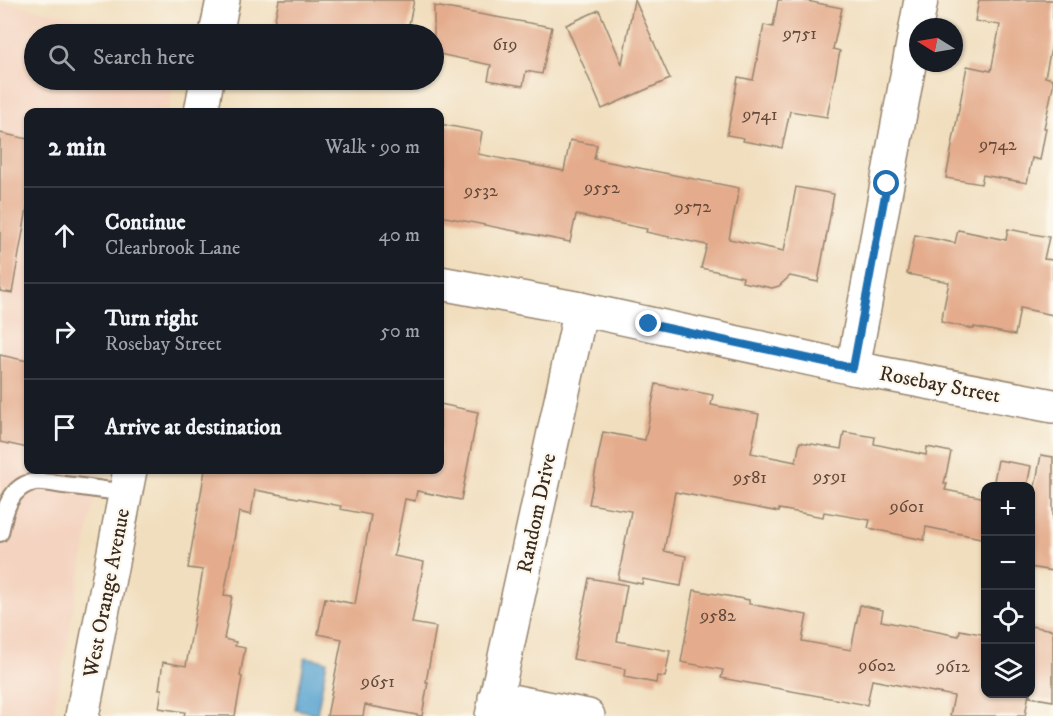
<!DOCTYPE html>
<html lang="en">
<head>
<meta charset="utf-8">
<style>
  :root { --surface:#171b24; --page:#242831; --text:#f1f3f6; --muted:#9ea1a6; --line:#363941 }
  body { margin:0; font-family:"IM FELL DW Pica",serif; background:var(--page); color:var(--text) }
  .controls { position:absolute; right:18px; bottom:18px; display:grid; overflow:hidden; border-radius:12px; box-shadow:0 2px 4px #0004 }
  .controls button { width:54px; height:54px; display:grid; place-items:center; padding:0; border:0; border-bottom:2px solid var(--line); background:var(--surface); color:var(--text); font:30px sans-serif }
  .compass { position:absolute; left:909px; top:18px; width:54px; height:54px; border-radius:50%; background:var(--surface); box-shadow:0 2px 4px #0004; rotate:281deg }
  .stop { position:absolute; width:18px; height:18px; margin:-14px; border:4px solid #1f6fb2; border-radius:50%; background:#fff }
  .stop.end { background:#1f6fb2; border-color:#fff; box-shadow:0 2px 6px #0008 }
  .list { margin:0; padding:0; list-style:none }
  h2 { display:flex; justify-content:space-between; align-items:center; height:78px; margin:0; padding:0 24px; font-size:26px }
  h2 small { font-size:20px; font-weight:400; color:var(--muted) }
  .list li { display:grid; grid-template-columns:39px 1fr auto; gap:18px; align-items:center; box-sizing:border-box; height:96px; padding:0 24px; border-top:2px solid var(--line) }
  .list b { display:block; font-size:22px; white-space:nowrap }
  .list p { margin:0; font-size:20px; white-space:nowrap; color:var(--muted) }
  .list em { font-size:20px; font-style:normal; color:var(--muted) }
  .icon { flex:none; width:33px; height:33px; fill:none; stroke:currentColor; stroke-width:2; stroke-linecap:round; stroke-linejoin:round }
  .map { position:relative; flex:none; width:1053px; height:716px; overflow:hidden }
  .search { position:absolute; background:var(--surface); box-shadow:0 2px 4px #0004; left:24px; top:24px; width:420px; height:66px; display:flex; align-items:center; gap:15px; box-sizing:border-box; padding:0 21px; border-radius:33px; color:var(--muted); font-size:22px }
  .panel { position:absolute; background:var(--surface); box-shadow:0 2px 4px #0004; left:24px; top:108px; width:420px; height:366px; border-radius:12px }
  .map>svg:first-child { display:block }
  .built { fill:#f4d3c0 }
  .water { fill:#56a2cf; stroke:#486676; stroke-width:1.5 }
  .building { fill:#e4ac8c }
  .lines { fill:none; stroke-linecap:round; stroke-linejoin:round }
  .lane-casing { stroke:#96846e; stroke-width:20 }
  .street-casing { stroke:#96846e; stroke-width:36 }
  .secondary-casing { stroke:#96846e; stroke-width:36 }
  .lane { stroke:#fff; stroke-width:16 }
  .street { stroke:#fff; stroke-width:33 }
  .secondary { stroke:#fff; stroke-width:33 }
  .route { stroke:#1f6fb2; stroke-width:8 }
  .labels { text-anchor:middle; stroke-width:4.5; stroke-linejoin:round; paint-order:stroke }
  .number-label { font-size:18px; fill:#654a3a }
  .street-label { font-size:21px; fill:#3b2a1e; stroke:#fbf7ec }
</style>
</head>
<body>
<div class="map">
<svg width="1053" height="716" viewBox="0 0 1053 716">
  <rect width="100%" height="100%" fill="#fbf7ec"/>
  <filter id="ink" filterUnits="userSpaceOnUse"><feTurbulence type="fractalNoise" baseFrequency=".0167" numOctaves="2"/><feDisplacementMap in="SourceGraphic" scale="12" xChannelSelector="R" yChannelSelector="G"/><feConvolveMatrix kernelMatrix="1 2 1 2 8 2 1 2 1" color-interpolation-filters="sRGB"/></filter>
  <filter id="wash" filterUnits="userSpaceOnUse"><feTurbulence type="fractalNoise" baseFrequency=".008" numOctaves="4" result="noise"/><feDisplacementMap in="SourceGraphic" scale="24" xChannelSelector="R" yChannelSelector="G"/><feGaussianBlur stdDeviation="1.35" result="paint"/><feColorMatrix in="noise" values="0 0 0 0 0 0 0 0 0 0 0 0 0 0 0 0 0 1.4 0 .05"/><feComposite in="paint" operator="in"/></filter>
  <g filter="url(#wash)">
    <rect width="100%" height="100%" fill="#f1debe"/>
    <!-- built -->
    <polygon class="built" points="0,2 167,34 34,34 34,80 174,80 168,112 28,112 28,470 100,470 53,716 0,716"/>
    <!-- water -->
    <polygon class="water" points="305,657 327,661 317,714 295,709"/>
    <g id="blocks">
      <!-- building -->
      <g class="building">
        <polygon points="279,0 414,0 407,34 312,34 291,31 292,27 274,23"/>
        <polygon points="634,0 635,0 670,79 602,109 566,25 599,10 622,64"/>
        <polygon points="778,0 802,0 842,8 833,49 840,51 827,117 790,111 782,148 743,141 744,138 727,135 738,77 753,80 764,25 773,27"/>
        <polygon points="979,0 1053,0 1053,39 1045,77 1053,79 1053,86 1044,128 1046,128 1040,160 1032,158 1027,183 983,175 981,184 946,178 967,66 991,71 1000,25 975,21"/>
        <polygon points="434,6 552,27 542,74 526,71 523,86 488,80 491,65 434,53"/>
        <polygon points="440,124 482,132 478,154 564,171 570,140 597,145 594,159 739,188 729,239 784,251 796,187 834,194 818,282 790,276 779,286 772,288 742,282 743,277 701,268 707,245 646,232 647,229 576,215 570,242 440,216"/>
        <polygon points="0,133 28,139 28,203 12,293 0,291"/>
        <polygon points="1008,229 1049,237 1044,259 1053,260 1053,315 1020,308 1015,335 974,327 974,329 941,322 949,282 907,274 915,235 955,243 958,230 1006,240"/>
        <polygon points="0,355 28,361 28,448 0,442"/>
        <polygon points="656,384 713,395 711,405 759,414 751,453 796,462 800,442 841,449 844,432 875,437 874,444 926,455 927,447 951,452 944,484 947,484 945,490 986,498 986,539 926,527 924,540 868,528 870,520 824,512 823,517 779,509 779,512 675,492 664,551 686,556 681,586 643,579 642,584 618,579 631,511 589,504 603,432 645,440"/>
        <polygon points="440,404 478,412 461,500 417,491 415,501 405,499 394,556 424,562 412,623 436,627 426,682 428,682 422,716 365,705 363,716 327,716 342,639 318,634 325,598 355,604 371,515 340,509 341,506 255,490 251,515 239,512 224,595 232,596 224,639 236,642 235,646 245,648 240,676 242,677 235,716 184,716 185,712 159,708 162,689 159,689 163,662 186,666 203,570 188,568 205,470 440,470"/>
        <polygon points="1041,455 1053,457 1053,571 1030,567 1030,513"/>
        <polygon points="998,460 1031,466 1027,486 993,486"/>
        <polygon points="589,578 627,585 617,641 670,651 665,677 657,676 656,683 624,677 625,669 573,659"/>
        <polygon points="694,590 749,600 749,604 807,615 802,641 851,650 860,605 883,610 881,621 959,636 960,630 986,635 986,693 1029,693 1025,716 950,716 954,696 872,680 867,705 721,678 723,670 681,662"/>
        <polygon points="1030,626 1053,630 1053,701 1030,697"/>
      </g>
    </g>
  </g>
  <g filter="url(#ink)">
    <use href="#blocks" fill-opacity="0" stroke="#96846e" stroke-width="1.5"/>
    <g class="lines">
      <defs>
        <path id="lane" d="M0 533C4 512 10 485 35 482 44 481 55 484 64 485 84 487 105 490 125 493"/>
        <g id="street">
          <polyline points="440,283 581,309 853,368 1053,406"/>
          <polyline points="853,368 921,0"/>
          <polyline points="495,698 588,716"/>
          <polyline points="492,716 581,309"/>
        </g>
        <g id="secondary">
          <polyline points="216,34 223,0"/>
          <polyline points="201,112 207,80"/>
          <polyline points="82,716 130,470"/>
        </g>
      </defs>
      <!-- lane casing -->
      <use href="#lane" class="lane-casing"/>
      <!-- street casing -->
      <use href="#street" class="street-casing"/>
      <!-- secondary casing -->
      <use href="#secondary" class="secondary-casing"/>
      <!-- lane -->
      <use href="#lane" class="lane"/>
      <!-- street -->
      <use href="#street" class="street"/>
      <!-- secondary -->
      <use href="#secondary" class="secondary"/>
    </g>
  </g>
  <g class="lines" filter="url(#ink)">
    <!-- route -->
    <polyline class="route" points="649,324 853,368 887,184"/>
  </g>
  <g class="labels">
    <!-- number labels -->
    <g class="number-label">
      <text x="800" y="39">9751</text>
      <text x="505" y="50">619</text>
      <text x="760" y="120">9741</text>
      <text x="998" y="150">9742</text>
      <text x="602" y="193">9552</text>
      <text x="481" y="196">9532</text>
      <text x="693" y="212">9572</text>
      <text x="830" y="482">9591</text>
      <text x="750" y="483">9581</text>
      <text x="907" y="512">9601</text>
      <text x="718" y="621">9582</text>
      <text x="877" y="671">9602</text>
      <text x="953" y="672">9612</text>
      <text x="378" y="687">9651</text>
    </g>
    <!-- street labels -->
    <g class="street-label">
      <text transform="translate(940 384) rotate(11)" y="7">Rosebay Street</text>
      <text transform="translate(536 513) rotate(-78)" y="7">Random Drive</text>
      <text transform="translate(106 593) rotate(-79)" y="7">West Orange Avenue</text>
    </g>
  </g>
</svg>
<div class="controls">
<button>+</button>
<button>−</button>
<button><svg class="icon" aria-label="locate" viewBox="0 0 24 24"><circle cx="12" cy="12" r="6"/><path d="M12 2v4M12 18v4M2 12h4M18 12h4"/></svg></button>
<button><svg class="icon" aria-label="layers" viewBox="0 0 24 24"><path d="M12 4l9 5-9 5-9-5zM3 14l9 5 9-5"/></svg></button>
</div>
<svg class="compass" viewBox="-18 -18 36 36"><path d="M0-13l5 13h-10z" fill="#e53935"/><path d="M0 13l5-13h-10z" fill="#9ea1a6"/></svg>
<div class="stop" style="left:887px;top:184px"></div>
<div class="stop end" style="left:649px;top:324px"></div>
<div class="search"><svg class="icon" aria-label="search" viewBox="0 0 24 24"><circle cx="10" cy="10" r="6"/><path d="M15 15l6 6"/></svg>Search here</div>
<section class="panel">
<h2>2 min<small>Walk · 90 m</small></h2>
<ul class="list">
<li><svg class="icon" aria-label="ahead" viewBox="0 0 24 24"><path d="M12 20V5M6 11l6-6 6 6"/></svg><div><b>Continue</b><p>Clearbrook Lane</p></div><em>40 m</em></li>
<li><svg class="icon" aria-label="right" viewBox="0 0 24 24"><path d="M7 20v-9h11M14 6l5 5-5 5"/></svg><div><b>Turn right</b><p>Rosebay Street</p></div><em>50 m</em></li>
<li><svg class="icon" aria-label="arrive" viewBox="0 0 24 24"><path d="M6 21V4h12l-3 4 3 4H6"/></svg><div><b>Arrive at destination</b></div></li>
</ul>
</section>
</div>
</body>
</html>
